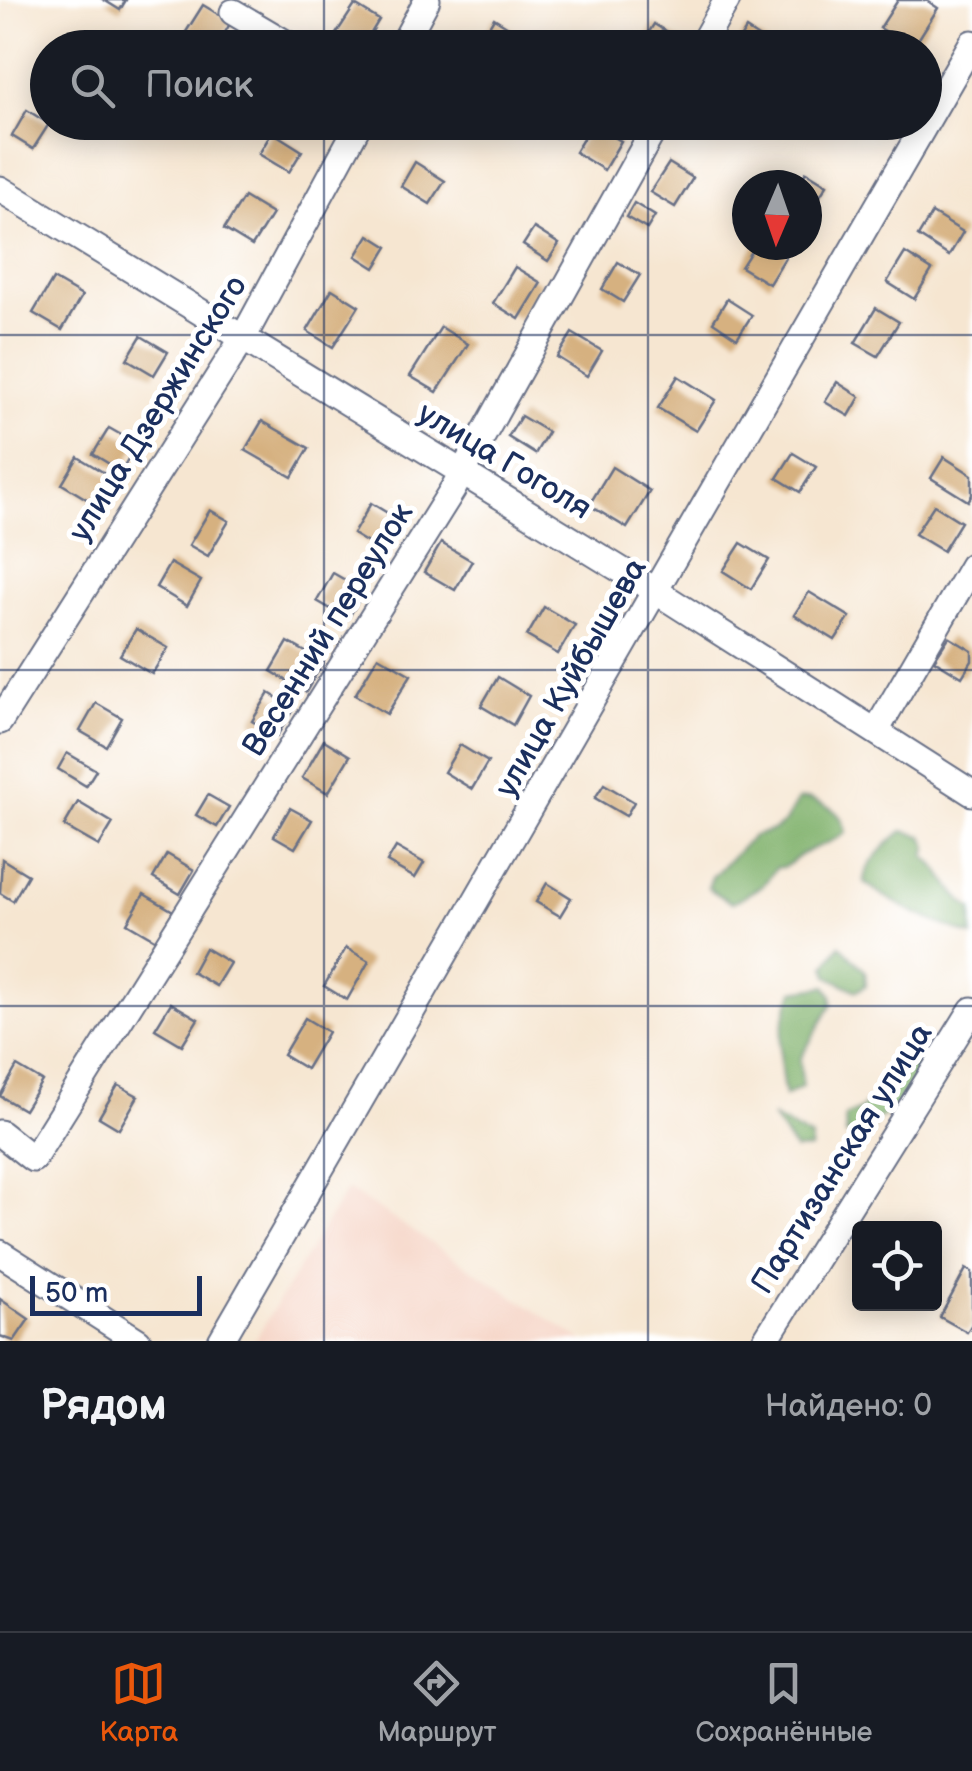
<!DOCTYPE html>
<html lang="ru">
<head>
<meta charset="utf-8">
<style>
  :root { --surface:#171b24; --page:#20242c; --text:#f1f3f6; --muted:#9ea1a6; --line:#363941; --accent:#ea580c }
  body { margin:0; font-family:"Balsamiq Sans",sans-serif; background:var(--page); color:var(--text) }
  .controls { position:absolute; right:30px; bottom:30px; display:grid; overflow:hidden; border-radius:10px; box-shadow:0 5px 25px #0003 }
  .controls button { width:90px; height:90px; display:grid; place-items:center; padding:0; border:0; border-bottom:2px solid var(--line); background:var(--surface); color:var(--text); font:50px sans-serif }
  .compass { position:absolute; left:732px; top:170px; width:90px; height:90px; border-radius:50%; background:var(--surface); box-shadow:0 5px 25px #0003; rotate:182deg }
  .scale { position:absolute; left:30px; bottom:25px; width:172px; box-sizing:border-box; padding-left:10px; border:5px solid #1b2f5e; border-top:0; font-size:28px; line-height:35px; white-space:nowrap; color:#1b2f5e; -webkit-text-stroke:8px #fff; paint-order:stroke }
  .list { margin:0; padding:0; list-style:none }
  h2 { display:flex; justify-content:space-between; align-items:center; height:130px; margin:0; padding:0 40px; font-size:42px }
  h2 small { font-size:32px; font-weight:400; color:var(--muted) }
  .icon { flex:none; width:55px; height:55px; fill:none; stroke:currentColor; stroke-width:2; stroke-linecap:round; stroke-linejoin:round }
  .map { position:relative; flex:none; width:972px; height:1341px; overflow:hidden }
  .search { position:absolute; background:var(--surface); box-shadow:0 5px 25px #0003; left:30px; right:30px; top:30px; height:110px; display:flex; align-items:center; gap:25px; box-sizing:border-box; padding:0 35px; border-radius:55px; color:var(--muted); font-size:38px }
  .sheet { height:290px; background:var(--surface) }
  nav { display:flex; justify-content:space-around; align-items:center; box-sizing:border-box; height:140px; border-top:2px solid var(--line); background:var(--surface); font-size:28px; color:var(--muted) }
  nav a { display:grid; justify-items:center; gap:5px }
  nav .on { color:var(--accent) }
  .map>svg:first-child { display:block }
  .built { fill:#f5d2c2 }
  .forest { fill:#7eb069; stroke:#4c7064; stroke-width:2.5 }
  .building { fill:#d6b180 }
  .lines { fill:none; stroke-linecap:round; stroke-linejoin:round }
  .minor-casing { stroke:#686f86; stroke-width:29 }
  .minor { stroke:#fff; stroke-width:25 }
  .grid { fill:none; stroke:#1b2f5e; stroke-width:2.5; stroke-opacity:0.55 }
  .labels { text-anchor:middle; stroke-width:10; stroke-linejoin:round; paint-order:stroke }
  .street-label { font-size:32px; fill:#1b2f5e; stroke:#fff }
</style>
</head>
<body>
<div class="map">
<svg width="972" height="1341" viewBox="0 0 972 1341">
  <rect width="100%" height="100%" fill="#fff"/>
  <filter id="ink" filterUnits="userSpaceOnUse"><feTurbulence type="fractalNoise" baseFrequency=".01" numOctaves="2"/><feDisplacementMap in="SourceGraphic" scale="20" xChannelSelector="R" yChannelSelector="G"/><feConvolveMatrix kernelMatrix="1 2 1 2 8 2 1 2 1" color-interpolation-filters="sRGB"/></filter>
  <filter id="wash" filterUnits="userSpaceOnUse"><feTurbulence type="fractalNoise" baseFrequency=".0048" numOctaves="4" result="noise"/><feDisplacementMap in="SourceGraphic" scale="40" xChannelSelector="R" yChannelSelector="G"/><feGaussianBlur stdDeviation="2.25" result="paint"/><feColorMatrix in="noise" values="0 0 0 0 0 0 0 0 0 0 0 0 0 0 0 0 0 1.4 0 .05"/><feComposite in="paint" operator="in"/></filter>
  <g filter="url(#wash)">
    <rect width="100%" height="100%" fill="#f6e6d1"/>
    <!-- built -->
    <polygon class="built" points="347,1189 583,1341 254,1341"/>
    <!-- forest -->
    <g class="forest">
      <path d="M809 799C829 806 843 811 846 833 831 843 820 845 806 852 793 858 792 867 776 868L763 885 732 903 708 888 712 877 753 836 774 830 785 822 798 800Z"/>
      <path d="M903 831 923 836 928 847 925 856C946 874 950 894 972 909V936C932 921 898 908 864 882 863 867 890 840 903 831Z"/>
      <polygon points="840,945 865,971 866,985 857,991 828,976 826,966"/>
      <path d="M826 986 832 995V1004L800 1059 802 1087 785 1096C777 1054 778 1030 794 991Z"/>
      <path d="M908 1061 920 1066C912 1092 900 1109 875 1121L872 1132 846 1135 845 1117C850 1114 856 1113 861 1109 882 1093 875 1064 908 1061Z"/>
      <polygon points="772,1117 811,1138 810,1149 795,1150"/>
    </g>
    <g id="blocks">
      <!-- building -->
      <g class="building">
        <polygon points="104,0 126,0 120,10"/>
        <polygon points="898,0 926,0 938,8 913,48 880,28"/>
        <polygon points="203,5 231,22 216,48 186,48 179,43"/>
        <polygon points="355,5 379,20 362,48 338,48 330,43"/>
        <polygon points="494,18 526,38 520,48 476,48"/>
        <polygon points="654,24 683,42 680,48 639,48"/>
        <polygon points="746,29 775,48 734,48"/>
        <polygon points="27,110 49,124 33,149 12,136"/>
        <polygon points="687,122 726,122 716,140"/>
        <polygon points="592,124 621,141 604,170 575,152"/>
        <polygon points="272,132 302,151 289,172 259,154"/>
        <polygon points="415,162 445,181 430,204 401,186"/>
        <polygon points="669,163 693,178 675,207 650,192"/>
        <polygon points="806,172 827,185 810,212 807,210 807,185 798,185"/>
        <polygon points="244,197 272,214 252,246 224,229"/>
        <polygon points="634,203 655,216 647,229 626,217"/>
        <polygon points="932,213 963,232 949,256 918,236"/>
        <polygon points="534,228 559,244 548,261 523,245"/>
        <polygon points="369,235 388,247 375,268 356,256"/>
        <polygon points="755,245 776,245 788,253 769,284 741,267"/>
        <polygon points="905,253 932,270 914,299 887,282"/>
        <polygon points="618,262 640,275 623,302 602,289"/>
        <polygon points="515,267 541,283 519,319 493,303"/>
        <polygon points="53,279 82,296 62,330 33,313"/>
        <polygon points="332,289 359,306 333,347 307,331"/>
        <polygon points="727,299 752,315 737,338 713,322"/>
        <polygon points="876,308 899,322 878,356 855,343"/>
        <polygon points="441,327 468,344 437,392 410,376"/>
        <polygon points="572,333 602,351 587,376 557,357"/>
        <polygon points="141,336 168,352 154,375 127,359"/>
        <polygon points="678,376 716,400 696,431 658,408"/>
        <polygon points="837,382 860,397 849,416 825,402"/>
        <polygon points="521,416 548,432 535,454 508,437"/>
        <polygon points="262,421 309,448 292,477 245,450"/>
        <polygon points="109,428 137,444 121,471 93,454"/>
        <polygon points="793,453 816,467 800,492 777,478"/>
        <polygon points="78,457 111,477 95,504 62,484"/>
        <polygon points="944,457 972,475 972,495 968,501 931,478"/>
        <polygon points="612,467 650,491 627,528 589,505"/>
        <polygon points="371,503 404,523 386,554 353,534"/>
        <polygon points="934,505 961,522 943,551 915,534"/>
        <polygon points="210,510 229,521 208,556 189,545"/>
        <polygon points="441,543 472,561 455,590 424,572"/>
        <polygon points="741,543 769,560 751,589 723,571"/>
        <polygon points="170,563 201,581 187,606 156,587"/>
        <polygon points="333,573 364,591 348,619 317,601"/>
        <polygon points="809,592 850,617 835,640 794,615"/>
        <polygon points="544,607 575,625 558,654 527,636"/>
        <polygon points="136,629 168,648 152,674 120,655"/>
        <polygon points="949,637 972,651 972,661 962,677 934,660"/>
        <polygon points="288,642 323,662 306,692 271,671"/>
        <polygon points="378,656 411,675 387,714 355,695"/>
        <polygon points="498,677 529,696 513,725 481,706"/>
        <polygon points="269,693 294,708 277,736 252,721"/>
        <polygon points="96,703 122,718 106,746 80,731"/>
        <polygon points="324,740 350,756 328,793 302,778"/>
        <polygon points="460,745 488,762 472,789 444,772"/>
        <polygon points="67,753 96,770 86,786 58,769"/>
        <polygon points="604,784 634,802 626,816 595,798"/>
        <polygon points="208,795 229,807 217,827 196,815"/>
        <polygon points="78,802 113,823 99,846 64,826"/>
        <polygon points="290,808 312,820 295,848 274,836"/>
        <polygon points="396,847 424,863 415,878 387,862"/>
        <polygon points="167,854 194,870 180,894 153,878"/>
        <polygon points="2,859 28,875 13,901 0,893"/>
        <polygon points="547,883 571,898 560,916 536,902"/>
        <polygon points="144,894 173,911 156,940 127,923"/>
        <polygon points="205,948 230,963 216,986 192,972"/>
        <polygon points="346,948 369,961 347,1000 324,986"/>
        <polygon points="171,1003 198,1019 182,1045 155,1029"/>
        <polygon points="305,1018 328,1032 306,1069 283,1055"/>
        <polygon points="17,1066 42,1081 24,1110 0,1096"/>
        <polygon points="118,1085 138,1096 119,1129 99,1117"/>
        <polygon points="966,1269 972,1272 972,1324 967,1332 940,1317"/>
        <polygon points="0,1299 29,1319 14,1341 0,1336"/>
      </g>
    </g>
  </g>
  <g filter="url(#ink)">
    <use href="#blocks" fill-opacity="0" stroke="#686f86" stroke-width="2.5"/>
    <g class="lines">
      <defs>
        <g id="minor">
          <polyline points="233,12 294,48"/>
          <polyline points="401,48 427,0"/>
          <polyline points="700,48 727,0"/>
          <polyline points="0,189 657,592 972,793"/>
          <polyline points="0,721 243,338 360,122"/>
          <polyline points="876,731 972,566"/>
          <polyline points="0,1133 33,1159 453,489 658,122"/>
          <polyline points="0,1253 138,1341"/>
          <polyline points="221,1341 972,43"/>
          <polyline points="765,1341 972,1010"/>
        </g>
      </defs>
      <!-- minor casing -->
      <use href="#minor" class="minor-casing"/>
      <!-- minor -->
      <use href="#minor" class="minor"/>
    </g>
  </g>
  <!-- grid -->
  <path class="grid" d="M324 0V48M648 0V48M324 122V1341M648 122V1341M0 335H972M0 670H972M0 1006H972"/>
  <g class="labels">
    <!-- street labels -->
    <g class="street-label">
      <text transform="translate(157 408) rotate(-58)" y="11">улица Дзержинского</text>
      <text transform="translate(505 460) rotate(31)" y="11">улица Гоголя</text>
      <text transform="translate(327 629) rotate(-58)" y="11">Весенний переулок</text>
      <text transform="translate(570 677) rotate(-60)" y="11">улица Куйбышева</text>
      <text transform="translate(841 1158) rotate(-58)" y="11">Партизанская улица</text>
    </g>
  </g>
</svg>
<div class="controls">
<button><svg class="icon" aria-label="locate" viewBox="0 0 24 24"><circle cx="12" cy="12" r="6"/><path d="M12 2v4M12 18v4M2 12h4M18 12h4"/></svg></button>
</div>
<svg class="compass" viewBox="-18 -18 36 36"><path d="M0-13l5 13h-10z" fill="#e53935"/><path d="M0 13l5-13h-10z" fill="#9ea1a6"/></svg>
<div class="scale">50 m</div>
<div class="search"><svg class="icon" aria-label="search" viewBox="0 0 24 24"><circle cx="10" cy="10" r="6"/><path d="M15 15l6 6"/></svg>Поиск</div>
</div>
<section class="sheet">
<h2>Рядом<small>Найдено: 0</small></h2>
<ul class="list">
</ul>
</section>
<nav>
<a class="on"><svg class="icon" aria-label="map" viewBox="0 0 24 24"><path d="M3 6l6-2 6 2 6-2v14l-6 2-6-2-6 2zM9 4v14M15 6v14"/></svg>Карта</a>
<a><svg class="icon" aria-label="directions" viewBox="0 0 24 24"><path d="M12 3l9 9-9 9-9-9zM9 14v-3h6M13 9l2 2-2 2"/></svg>Маршрут</a>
<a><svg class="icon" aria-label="saved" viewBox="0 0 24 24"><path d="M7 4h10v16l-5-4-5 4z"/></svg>Сохранённые</a>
</nav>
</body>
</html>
